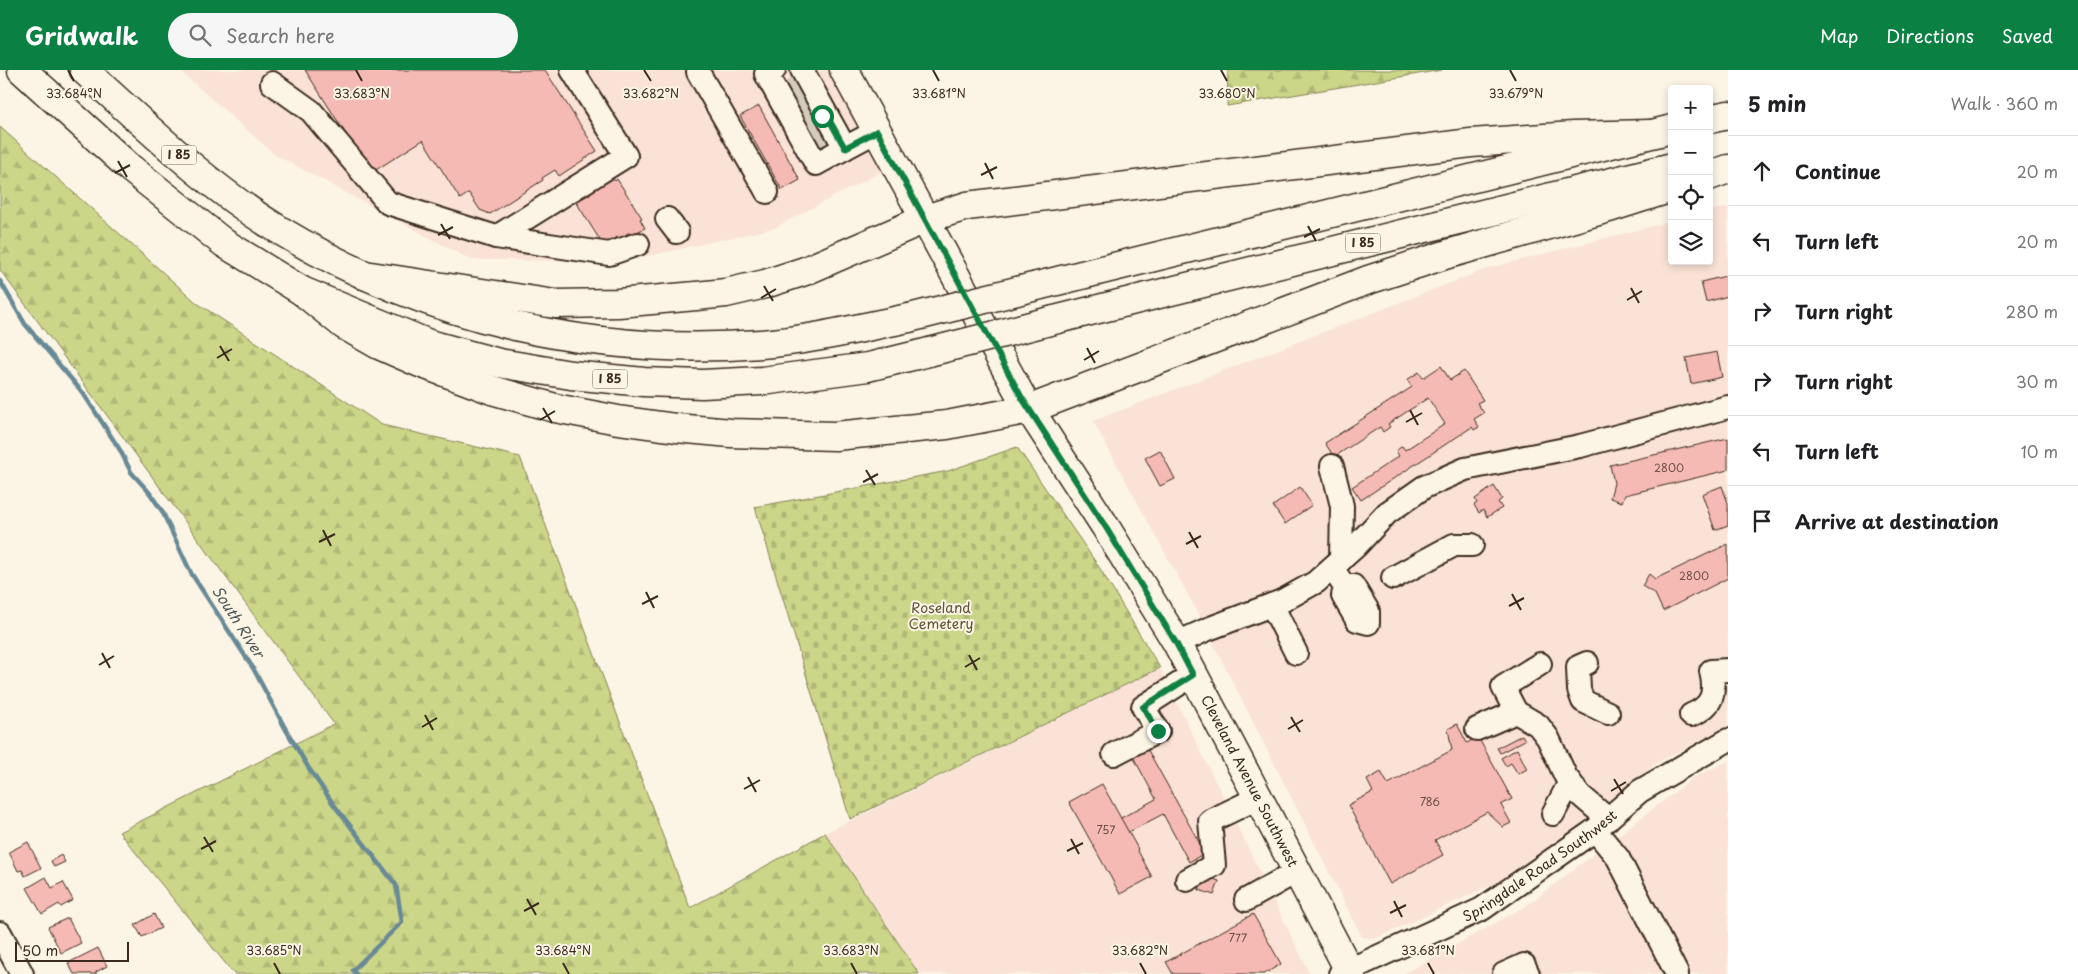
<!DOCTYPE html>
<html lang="en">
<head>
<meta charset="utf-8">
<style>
  :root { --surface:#fff; --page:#f6f6f6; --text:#202124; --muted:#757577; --line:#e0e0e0; --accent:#0b8043 }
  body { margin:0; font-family:"Playpen Sans",sans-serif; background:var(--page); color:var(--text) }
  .controls { position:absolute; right:15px; top:15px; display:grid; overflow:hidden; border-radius:5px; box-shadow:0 2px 8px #0003 }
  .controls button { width:45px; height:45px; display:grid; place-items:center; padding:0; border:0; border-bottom:1px solid var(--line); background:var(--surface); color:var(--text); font:25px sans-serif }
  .scale { position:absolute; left:15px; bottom:12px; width:114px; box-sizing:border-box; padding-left:5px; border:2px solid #3b2a1e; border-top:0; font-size:14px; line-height:18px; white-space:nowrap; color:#3b2a1e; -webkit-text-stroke:4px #fcf5e5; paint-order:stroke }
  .stop { position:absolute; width:15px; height:15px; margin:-11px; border:4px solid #0b8043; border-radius:50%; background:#fff }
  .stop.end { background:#0b8043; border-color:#fff; box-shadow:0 1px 5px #0008 }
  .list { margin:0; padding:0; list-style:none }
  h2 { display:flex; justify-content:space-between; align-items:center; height:65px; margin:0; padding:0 20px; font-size:21px }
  h2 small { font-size:16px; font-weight:400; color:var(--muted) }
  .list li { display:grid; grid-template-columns:32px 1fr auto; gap:15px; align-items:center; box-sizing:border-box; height:70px; padding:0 20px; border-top:1px solid var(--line) }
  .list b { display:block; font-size:19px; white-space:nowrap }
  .list em { font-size:16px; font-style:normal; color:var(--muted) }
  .icon { flex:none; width:28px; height:28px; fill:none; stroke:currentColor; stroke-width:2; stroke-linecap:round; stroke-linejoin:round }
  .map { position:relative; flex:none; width:1728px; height:904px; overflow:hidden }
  header { display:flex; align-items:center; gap:30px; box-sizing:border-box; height:70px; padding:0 25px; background:var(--accent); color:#fff }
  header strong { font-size:24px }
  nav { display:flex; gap:28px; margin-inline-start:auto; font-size:18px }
  .search { width:350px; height:45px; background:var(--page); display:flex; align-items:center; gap:12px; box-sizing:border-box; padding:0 18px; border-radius:28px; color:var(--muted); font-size:19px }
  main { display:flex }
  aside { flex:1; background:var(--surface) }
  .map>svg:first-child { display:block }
  .built { fill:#fae3d6 }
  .forest { fill:url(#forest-firs); stroke:#838054 }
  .cemetery { fill:url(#cemetery-stones); stroke:#838054 }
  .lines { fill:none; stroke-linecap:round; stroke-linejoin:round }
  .stream { stroke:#678996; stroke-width:4.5 }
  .building { fill:#f5bab3; stroke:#3b2a1e }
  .minor-tunnel { stroke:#d5ccbd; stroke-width:22; stroke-dasharray:22 11; stroke-linecap:butt }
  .minor-casing { stroke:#3b2a1e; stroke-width:26 }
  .major-casing { stroke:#3b2a1e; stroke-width:31 }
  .highway-casing { stroke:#3b2a1e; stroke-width:31 }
  .minor { stroke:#fcf5e5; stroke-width:22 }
  .major { stroke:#fcf5e5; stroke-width:28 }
  .highway { stroke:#fcf5e5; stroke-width:28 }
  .highway-bridge-casing { stroke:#3b2a1e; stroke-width:31; stroke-linecap:butt }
  .highway-bridge { stroke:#fcf5e5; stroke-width:28 }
  .route { stroke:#0b8043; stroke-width:6 }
  .ticks { fill:none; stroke:#3b2a1e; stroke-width:2 }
  .labels { text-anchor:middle; stroke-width:4; stroke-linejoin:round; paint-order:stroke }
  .number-label { font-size:11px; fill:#6a4e43 }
  .shield { fill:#fcf5e5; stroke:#75675a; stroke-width:1 }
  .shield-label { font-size:12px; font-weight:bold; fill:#3b2a1e }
  .park-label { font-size:14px; fill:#5f5539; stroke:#fcf5e5 }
  .street-label { font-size:14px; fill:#3b2a1e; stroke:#fcf5e5 }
  .water-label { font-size:15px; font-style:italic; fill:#515a5a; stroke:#fcf5e5 }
  .ticks-label { font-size:12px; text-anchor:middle; fill:#3b2a1e; stroke:#fcf5e5; stroke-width:4; stroke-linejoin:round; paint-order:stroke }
</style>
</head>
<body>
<header>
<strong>Gridwalk</strong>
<div class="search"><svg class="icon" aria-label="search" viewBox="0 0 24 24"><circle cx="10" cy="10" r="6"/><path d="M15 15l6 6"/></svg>Search here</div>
<nav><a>Map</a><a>Directions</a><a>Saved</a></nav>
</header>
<main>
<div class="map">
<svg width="1728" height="904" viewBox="0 0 1728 904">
  <defs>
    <pattern id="forest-firs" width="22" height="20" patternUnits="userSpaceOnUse" patternTransform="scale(1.25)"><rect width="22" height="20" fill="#cbd689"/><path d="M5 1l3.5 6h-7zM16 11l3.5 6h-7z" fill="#afb876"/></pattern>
    <pattern id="cemetery-stones" width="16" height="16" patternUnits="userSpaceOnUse" patternTransform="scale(1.25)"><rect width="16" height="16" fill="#cbd689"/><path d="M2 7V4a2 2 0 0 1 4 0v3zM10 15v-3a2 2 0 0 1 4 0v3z" fill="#afb876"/></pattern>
  </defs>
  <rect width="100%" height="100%" fill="#fcf5e5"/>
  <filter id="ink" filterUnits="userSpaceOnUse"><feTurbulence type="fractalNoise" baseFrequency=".02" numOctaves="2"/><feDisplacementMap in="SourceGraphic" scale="10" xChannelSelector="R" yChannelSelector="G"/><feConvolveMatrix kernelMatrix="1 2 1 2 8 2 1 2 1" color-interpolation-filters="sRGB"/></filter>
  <g filter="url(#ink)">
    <!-- built -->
    <g class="built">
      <polygon points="179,0 851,0 904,90 774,158 626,191 471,190 274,84"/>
      <polygon points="1728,137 1728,656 1657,693 1581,753 1500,811 1375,869 1362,867 1195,538 1093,351 1489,198 1672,151 1672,191 1709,191 1709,141"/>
      <polygon points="1160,598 1310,904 919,904 825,763"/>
      <polygon points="1728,691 1728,904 1403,904 1526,836 1693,708"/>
    </g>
    <!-- forest -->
    <g class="forest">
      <polygon points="1228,0 1442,0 1227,36"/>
      <polygon points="0,57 197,233 382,355 520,387 690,838 825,763 919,904 234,904 119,762 334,654 0,200"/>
    </g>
    <!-- cemetery -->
    <polygon class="cemetery" points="1017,377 1099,497 1160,598 850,749 755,437 948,401"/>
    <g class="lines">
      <!-- stream -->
      <polyline class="stream" points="0,211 25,254 83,323 120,380 131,402 149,422 162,441 191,503 253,598 285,658 308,697 334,735 396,815 402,852 353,900 356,904"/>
    </g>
    <!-- building -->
    <g class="building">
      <polygon points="305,0 545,0 597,81 559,106 555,100 542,108 543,110 490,144 480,140 469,123 460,129 423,70 371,103"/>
      <polygon points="759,36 800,110 782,120 740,46"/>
      <polygon points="612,107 615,111 617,109 642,148 640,149 645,158 633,164 628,163 618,170 617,167 603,175 576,132 590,124 587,120"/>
      <polygon points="1726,206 1728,226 1706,232 1701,212"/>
      <polygon points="1717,282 1722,307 1691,314 1686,288"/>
      <polygon points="1441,296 1450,310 1464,301 1483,330 1477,333 1484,343 1474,349 1479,357 1474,360 1472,357 1361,430 1352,417 1399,386 1396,381 1402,376 1405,380 1445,354 1428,328 1388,354 1390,357 1383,362 1380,357 1334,387 1325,373 1412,317 1407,310 1419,302 1423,308"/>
      <polygon points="1728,368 1728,400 1625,425 1622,432 1610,428 1614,413 1610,395"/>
      <polygon points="1160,380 1175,409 1160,416 1145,388"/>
      <polygon points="1494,416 1502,429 1498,432 1502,438 1487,447 1483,440 1479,443 1474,435 1477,433 1475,429"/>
      <polygon points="1722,416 1728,433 1728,455 1715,460 1702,424"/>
      <polygon points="1300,417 1312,435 1285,454 1273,436"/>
      <polygon points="1728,474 1728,508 1663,541 1655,524 1642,516 1649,504 1655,509"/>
      <polygon points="1457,654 1467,673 1478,667 1512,729 1501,735 1511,753 1503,757 1487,742 1435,770 1443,785 1390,814 1348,735 1373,722 1367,710 1381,702 1388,714 1452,680 1448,659"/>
      <polygon points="1522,665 1525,670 1500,683 1497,678"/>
      <polygon points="1144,673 1205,783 1189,792 1163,744 1127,763 1119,749 1156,729 1130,681"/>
      <polygon points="1517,679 1527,699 1518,704 1511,693 1506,696 1501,688"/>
      <polygon points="1102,714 1138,779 1137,779 1152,807 1120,824 1069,732"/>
      <polygon points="28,772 41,798 25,806 22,800 18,801 9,782"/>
      <polygon points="61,785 65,792 54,797 51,791"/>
      <polygon points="1203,805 1219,811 1214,825 1199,820"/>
      <polygon points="46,807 52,818 63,812 73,830 61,837 59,834 42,844 27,818"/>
      <polygon points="154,844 161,858 142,867 135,855"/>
      <polygon points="1253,844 1281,894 1264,904 1173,904 1166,892"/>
      <polygon points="68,848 81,873 61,883 48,857"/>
      <polygon points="98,878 107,896 96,902 96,904 74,904 68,893"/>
    </g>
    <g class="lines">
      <!-- minor-tunnel -->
      <g class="minor-tunnel">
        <polyline points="790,22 804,13"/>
        <polyline points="799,39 813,30"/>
        <polyline points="807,54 822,46"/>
        <polyline points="816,71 831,63"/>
      </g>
      <defs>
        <g id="minor">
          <polyline points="774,0 766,4 816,94 845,78"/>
          <polyline points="802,0 845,78 877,61"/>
          <polyline points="698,2 767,122"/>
          <polyline points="272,13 311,41 388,133 496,167 626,86 572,0"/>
          <polyline points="667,149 677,162"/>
          <polyline points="496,167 609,184 638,174"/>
          <polyline points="1332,396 1342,436 1341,490"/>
          <polyline points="1332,498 1345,517 1343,526 1357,550 1368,553 1368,541 1353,516 1345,517"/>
          <polyline points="1393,508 1454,475 1472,475"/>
          <polyline points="1272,535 1296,583"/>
          <polyline points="1177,573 1208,559 1282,531 1316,512 1356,476 1387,443 1424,417 1465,399 1580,376 1728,337"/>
          <polyline points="1587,593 1578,597 1579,620 1583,631 1608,643"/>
          <polyline points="1540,594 1503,617 1516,642 1538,655 1548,668 1566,707 1580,725 1608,749"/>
          <path d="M1691 645C1713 636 1716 623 1711 601L1728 600"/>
          <polyline points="1477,659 1516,642"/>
          <polyline points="1114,684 1158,661 1143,637 1193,605"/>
          <polyline points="1553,744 1570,712"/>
          <polyline points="1595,760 1618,788 1677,904"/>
          <polyline points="1187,810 1214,795 1210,751 1258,728"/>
          <polyline points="1246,830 1296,802"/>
          <polyline points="0,863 22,904"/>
          <path id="s1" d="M1340 904 1482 839 1595 760 1640 721 1728 670"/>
          <polyline points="1504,904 1524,895 1528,904"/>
        </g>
        <g id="major">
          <path id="s2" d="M844 0 1022 328 1105 456 1177 573 1351 904"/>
        </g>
        <g id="highway">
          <polyline points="22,0 130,98 224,173 302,221 429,274 499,293 571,305 644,312 702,314 762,311 868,297 929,282"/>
          <path d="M84 0C147 57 209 118 281 161 428 249 591 287 761 274 811 270 860 258 909 248"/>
          <polyline points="1709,49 1728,45"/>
          <polyline points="1709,106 1728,99"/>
          <polyline points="364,205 555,234 618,233 696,226 726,223 765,214 805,201 925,149 967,136 1471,73 1573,66 1649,64"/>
          <polyline points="1037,216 1672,59"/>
          <polyline points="302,221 344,255 379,275 420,293 492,320 555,338 618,350 676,358 731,363 835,366 947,355 1030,339 1368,210 1448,184 1612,137 1672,118"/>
          <polyline points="1054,250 1672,97"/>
        </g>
      </defs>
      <!-- minor casing -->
      <use href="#minor" class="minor-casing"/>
      <!-- major casing -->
      <use href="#major" class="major-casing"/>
      <!-- highway casing -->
      <use href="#highway" class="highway-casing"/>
      <!-- minor -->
      <use href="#minor" class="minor"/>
      <!-- major -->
      <use href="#major" class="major"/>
      <!-- highway -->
      <use href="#highway" class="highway"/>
      <defs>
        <g id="highway-bridge">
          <polyline points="909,248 1037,216"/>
          <polyline points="929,282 1054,250"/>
        </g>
      </defs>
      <!-- highway-bridge casing -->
      <use href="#highway-bridge" class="highway-bridge-casing"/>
      <!-- highway-bridge -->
      <use href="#highway-bridge" class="highway-bridge"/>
    </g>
  </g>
  <g class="lines" filter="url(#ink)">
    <!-- route -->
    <polyline class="route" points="822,46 826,44 845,78 877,61 1022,328 1105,456 1176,573 1193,605 1143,637 1158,661"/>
  </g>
  <!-- ticks -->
  <path class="ticks" d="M68 0 74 11M356 0 362 11M644 0 651 11M933 0 939 11M1221 0 1227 11M1510 0 1516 11M118 91 127 107M985 93 993 109M115 103 130 95M981 105 997 97M441 154 450 169M1308 156 1316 171M438 165 453 157M1304 167 1320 159M764 216 773 231M1631 218 1639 233M761 228 776 219M1627 230 1642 221M220 276 229 291M1087 278 1095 293M217 288 232 279M1084 290 1099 281M543 338 552 353M1410 340 1418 355M540 350 555 341M1406 352 1422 343M866 400 875 415M863 412 878 404M323 460 331 476M1189 462 1198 478M319 472 335 464M1186 474 1201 466M646 522 654 538M1512 524 1521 540M642 534 658 526M1509 536 1524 528M102 583 110 598M969 585 977 600M99 595 114 586M965 597 980 588M425 645 433 660M1291 647 1300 662M422 657 437 648M1288 659 1303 650M748 707 756 722M1614 709 1623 724M744 719 760 710M1611 721 1626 712M204 767 213 782M1071 769 1079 784M201 779 216 771M1067 781 1083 773M527 829 536 845M1394 831 1402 847M524 841 539 833M1390 843 1406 835M274 893 280 904M563 893 569 904M851 893 857 904M1140 893 1146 904M1428 893 1434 904"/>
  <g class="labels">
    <!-- number labels -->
    <g class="number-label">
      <text x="1669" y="402">2800</text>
      <text x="1694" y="510">2800</text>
      <text x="1430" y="736">786</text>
      <text x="1106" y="764">757</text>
      <text x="1238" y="872">777</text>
    </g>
    <!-- shield labels -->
    <g class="shield">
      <rect x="161.5" y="75.5" width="35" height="19" rx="4"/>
      <rect x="1345.5" y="163.5" width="35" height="19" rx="4"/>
      <rect x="592.5" y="299.5" width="35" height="19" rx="4"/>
    </g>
    <g class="shield-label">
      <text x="179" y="89">I 85</text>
      <text x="1363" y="177">I 85</text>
      <text x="610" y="313">I 85</text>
    </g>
    <!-- park labels -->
    <g class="park-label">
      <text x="941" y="543">Roseland<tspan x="941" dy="16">Cemetery</tspan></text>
    </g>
    <!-- street labels -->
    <g class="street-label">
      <text dy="5" stroke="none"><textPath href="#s2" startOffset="819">Cleveland Avenue Southwest</textPath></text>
      <text dy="5" stroke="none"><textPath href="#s1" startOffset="228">Springdale Road Southwest</textPath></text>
    </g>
    <!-- water labels -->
    <g class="water-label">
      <text transform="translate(238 552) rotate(57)" y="5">South River</text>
    </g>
  </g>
  <g class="ticks-label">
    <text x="74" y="28">33.684°N</text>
    <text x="362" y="28">33.683°N</text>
    <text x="651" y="28">33.682°N</text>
    <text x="939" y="28">33.681°N</text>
    <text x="1227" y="28">33.680°N</text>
    <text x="1516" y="28">33.679°N</text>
    <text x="274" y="885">33.685°N</text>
    <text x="563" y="885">33.684°N</text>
    <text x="851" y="885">33.683°N</text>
    <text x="1140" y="885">33.682°N</text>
    <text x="1428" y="885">33.681°N</text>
  </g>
</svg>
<div class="controls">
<button>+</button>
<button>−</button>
<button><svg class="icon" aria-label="locate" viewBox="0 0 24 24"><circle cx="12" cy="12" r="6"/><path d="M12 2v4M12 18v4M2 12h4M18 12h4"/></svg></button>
<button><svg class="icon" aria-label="layers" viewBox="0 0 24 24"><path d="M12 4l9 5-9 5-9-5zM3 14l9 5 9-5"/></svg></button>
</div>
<div class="scale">50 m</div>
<div class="stop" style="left:822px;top:46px"></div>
<div class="stop end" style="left:1158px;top:661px"></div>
</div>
<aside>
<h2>5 min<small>Walk · 360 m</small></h2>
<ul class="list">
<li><svg class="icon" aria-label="ahead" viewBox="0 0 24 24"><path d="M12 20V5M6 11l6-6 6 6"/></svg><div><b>Continue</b></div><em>20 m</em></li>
<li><svg class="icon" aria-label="left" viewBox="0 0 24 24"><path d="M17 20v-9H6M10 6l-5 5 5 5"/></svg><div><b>Turn left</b></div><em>20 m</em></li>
<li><svg class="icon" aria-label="right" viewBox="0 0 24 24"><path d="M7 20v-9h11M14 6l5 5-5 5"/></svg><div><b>Turn right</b></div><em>280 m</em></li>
<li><svg class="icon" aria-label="right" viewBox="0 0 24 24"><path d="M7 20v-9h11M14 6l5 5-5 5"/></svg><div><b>Turn right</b></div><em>30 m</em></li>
<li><svg class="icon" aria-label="left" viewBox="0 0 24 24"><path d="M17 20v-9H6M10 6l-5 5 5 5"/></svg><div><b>Turn left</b></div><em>10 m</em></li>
<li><svg class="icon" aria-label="arrive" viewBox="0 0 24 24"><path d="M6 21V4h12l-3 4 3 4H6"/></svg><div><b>Arrive at destination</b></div></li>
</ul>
</aside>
</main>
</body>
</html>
